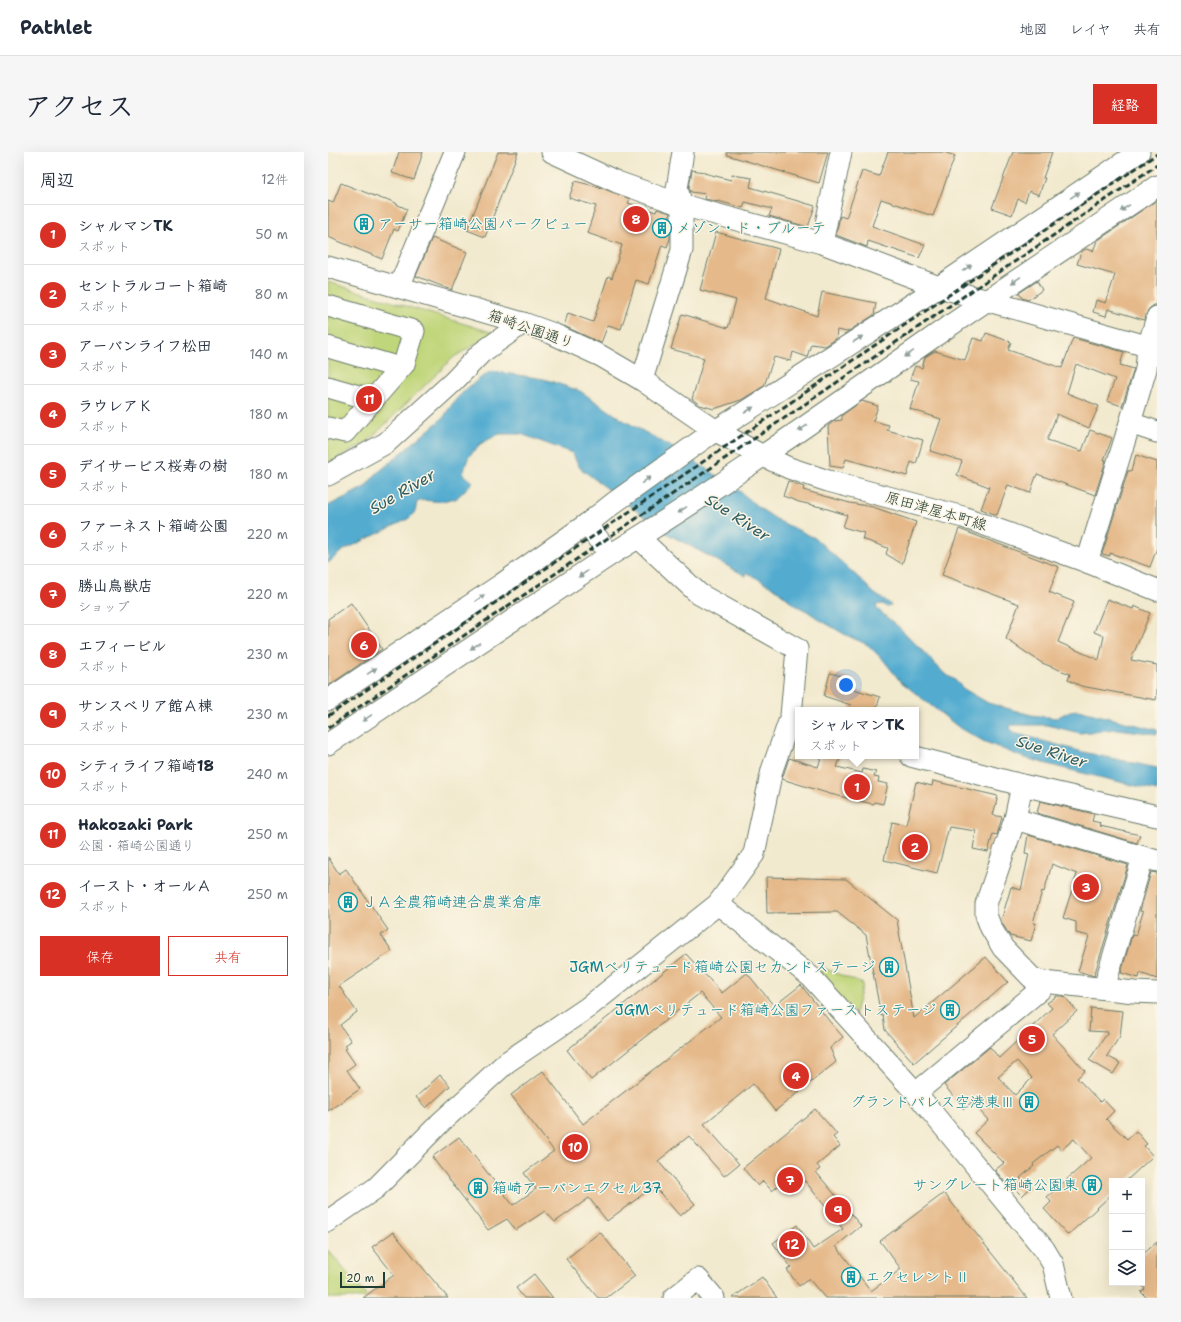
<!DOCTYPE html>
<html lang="ja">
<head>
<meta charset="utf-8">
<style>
  :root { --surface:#fff; --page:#f6f6f7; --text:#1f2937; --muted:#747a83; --line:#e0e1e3; --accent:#d93025 }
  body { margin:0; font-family:"Shantell Sans","Klee One",sans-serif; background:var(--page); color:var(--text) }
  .controls { position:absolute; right:12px; bottom:12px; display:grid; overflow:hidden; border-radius:0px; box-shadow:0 4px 16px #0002 }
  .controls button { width:36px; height:36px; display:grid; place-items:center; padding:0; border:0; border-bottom:1px solid var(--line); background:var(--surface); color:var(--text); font:20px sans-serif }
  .scale { position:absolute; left:12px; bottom:10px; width:45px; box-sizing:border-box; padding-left:4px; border:2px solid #1f3d34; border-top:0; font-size:11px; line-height:14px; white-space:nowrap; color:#1f3d34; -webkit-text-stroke:3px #fcf5e5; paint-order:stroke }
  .you { position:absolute; left:518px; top:533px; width:14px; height:14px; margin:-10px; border:3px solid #fff; border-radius:50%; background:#1a73e8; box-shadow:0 0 0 6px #1a73e833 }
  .badge { display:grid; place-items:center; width:26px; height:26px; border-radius:50%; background:var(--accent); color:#fff; font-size:13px; font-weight:700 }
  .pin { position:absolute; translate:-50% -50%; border:2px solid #fff; box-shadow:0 1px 4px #0006 }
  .popup { position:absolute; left:467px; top:555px; width:124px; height:52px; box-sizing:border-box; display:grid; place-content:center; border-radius:0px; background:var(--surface); filter:drop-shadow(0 1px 3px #0005); font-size:13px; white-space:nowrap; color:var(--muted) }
  .popup b { font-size:15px; color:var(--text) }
  .popup::after { content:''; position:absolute; left:50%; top:100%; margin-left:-8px; border:8px solid transparent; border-top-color:var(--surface) }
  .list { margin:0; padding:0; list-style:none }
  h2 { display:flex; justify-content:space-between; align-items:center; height:52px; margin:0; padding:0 16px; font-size:17px }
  h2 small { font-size:13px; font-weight:400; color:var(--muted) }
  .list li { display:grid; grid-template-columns:26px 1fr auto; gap:12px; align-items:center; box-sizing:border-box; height:60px; padding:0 16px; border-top:1px solid var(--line) }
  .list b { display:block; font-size:15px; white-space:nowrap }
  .list p { margin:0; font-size:13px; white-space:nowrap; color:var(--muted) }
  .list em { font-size:13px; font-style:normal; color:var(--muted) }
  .actions { display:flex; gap:8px; padding:12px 16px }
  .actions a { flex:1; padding:9px 0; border:1px solid var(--accent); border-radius:0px; text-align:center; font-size:14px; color:var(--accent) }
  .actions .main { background:var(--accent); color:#fff }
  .icon { flex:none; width:22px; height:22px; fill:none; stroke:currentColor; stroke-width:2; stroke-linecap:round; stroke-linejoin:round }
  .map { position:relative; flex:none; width:829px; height:1146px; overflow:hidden; border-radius:0px }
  header { display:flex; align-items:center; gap:24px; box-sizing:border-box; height:56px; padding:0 20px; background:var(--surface); border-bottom:1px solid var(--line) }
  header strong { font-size:19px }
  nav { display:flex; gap:22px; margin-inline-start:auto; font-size:14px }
  .intro { display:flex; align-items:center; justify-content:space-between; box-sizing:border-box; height:96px; padding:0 24px }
  h1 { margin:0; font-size:28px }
  .button { padding:10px 18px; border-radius:0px; background:var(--accent); color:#fff; font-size:14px; font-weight:700 }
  main { display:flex; gap:24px; padding:0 24px }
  aside { flex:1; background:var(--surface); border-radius:0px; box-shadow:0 4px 16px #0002 }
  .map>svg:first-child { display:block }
  .green { fill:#c0d67a; stroke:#708a57 }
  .water { fill:#52acd0; stroke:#387482 }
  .building { fill:#e5b98a; fill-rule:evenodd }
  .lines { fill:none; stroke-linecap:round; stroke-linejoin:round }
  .minor-casing { stroke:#697a6a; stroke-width:23 }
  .minor { stroke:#fff; stroke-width:21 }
  .rail { stroke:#1f3d34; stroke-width:3; stroke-dasharray:6 3; stroke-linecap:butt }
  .oneway { fill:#8f9e9a }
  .labels { text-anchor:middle; stroke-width:3; stroke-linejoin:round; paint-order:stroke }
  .culture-label { font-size:15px; fill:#0d838f; stroke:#fcf5e5; text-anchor:start }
  .street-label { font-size:15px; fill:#1f3d34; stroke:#fcf5e5 }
  .water-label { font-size:16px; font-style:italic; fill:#2e5e63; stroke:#fcf5e5 }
</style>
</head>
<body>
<header>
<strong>Pathlet</strong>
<nav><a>地図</a><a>レイヤ</a><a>共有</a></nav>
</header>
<div class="intro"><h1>アクセス</h1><a class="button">経路</a></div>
<main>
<aside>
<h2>周辺<small>12件</small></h2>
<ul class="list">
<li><span class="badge">1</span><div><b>シャルマンTK</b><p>スポット</p></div><em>50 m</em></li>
<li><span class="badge">2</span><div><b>セントラルコート箱崎</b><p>スポット</p></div><em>80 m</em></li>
<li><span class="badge">3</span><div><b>アーバンライフ松田</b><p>スポット</p></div><em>140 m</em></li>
<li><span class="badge">4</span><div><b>ラウレアＫ</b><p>スポット</p></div><em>180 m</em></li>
<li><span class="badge">5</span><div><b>デイサービス桜寿の樹</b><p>スポット</p></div><em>180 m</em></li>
<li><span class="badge">6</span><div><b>ファーネスト箱崎公園</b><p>スポット</p></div><em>220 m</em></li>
<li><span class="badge">7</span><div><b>勝山鳥獣店</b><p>ショップ</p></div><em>220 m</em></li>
<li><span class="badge">8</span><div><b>エフィービル</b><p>スポット</p></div><em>230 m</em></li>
<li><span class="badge">9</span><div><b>サンスベリア館Ａ棟</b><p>スポット</p></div><em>230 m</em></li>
<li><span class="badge">10</span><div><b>シティライフ箱崎18</b><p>スポット</p></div><em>240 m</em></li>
<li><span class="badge">11</span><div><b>Hakozaki Park</b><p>公園 · 箱崎公園通り</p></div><em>250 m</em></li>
<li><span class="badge">12</span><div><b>イースト・オールＡ</b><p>スポット</p></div><em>250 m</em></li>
</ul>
<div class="actions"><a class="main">保存</a><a>共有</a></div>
</aside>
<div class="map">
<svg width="829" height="1146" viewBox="0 0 829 1146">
  <rect width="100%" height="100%" fill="#fcf5e5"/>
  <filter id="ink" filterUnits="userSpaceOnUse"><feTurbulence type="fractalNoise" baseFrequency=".025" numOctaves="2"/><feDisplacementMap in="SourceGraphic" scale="8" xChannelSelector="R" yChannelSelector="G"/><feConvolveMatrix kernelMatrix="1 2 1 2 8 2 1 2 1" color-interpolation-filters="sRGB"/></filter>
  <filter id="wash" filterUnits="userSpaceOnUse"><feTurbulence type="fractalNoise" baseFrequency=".012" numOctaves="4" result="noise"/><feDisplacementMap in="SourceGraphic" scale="16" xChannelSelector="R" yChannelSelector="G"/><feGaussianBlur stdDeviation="0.9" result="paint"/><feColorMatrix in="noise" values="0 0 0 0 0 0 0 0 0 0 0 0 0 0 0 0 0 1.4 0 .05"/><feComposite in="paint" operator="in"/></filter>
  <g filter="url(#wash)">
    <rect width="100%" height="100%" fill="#f2eacf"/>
    <!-- green -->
    <g class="green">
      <polygon points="0,130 166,181 126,205 39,290 0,311"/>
      <polygon points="495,816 535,832 527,861 491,823"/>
      <polygon points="0,1098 40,1146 0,1146"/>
    </g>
    <!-- water -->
    <path class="water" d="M163 219 216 227 252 239 295 268 342 294 407 335 430 355 451 369 487 386 532 427 547 442 561 451 563 454 558 455 555 452 548 453 549 457 572 476 617 522 626 527 636 537 660 551 703 563 728 566 742 559 750 558 829 578V582L789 577 752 581 719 573H683L682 576 686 581 755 600 829 616V639L734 616 694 605 655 589 629 574 572 529 557 510 540 493 516 482 492 468 479 459 467 453 448 437 418 420V424L338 381 252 316 244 301 193 282H171L152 292 140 306 135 322 145 330 128 347C123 346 120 348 115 349 106 351 98 346 89 350L87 360 80 367 14 399 0 411V354L37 335 47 323 116 265C128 243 142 233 163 219Z"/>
    <g id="blocks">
      <!-- building -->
      <g class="building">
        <polygon points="71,0 95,0 86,28 64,21"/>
        <polygon points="170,0 190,0 157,85 139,78"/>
        <polygon points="399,0 500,0 491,31 399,3"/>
        <polygon points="560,0 616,0 627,4 605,64 553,47 544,74 597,93 591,106 540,89 539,95 508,83 512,64 518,66 534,19 551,24"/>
        <polygon points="685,0 724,0 715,26 717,26 711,43 701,39 697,50 690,47 684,63 664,56"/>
        <polygon points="364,18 376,20 376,21 403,28 404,23 424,26 422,35 487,54 480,75 441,64 444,57 417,50 415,56 390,49 390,50 377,47 378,42 363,40 361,36"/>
        <polygon points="247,29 274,36 302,47 300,51 328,60 329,57 342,61 342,87 339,95 334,93 321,132 308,128 293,177 280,173 273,191 236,174 240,161 265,170 280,124 284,126 294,93 259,81 268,54 241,46"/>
        <polygon points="13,31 57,48 58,47 68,51 68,52 79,57 70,79 66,77 54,107 0,85 0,49 5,51"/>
        <polygon points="829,48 829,153 826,153 821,157 816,168 780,157 778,164 765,160 768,148 778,151 787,123 749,112 753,100 758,97 765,99 769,89"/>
        <polygon points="388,80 451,97 438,146 489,164 494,140 548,151 546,163 519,180 509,178 508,187 497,194 483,192 479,205 465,200 463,209 446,205 436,234 413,248 386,257 372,253 364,247 376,206 343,197 354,162 400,176 408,148 372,138"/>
        <polygon points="104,86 139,100 124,138 88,124"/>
        <polygon points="709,129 714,138 700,148 694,146 691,141"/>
        <polygon points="658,181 683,190 680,198 734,216 745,186 796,200 792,213 806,217 794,254 779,249 787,227 748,212 739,241 771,254 761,276 729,262 719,288 754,299 762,278 784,286 776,308 778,308 777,311 767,343 709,322 702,341 680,333 669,363 653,357 661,335 629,323 634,309 602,299 613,267 582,257 591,229 582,227 587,214 594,216 597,205 607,199 637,208 645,186 655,189"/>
        <polygon points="534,249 550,254 545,269 561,273 559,278 595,288 588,312 583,310 579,324 518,307 515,316 502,314 500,274 506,269 514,268 514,263"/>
        <polygon points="808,303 829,310 829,396 822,415 782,401 782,404 774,402 800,319 803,319"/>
        <polygon points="460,329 476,335 475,338 522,351 545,355 588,370 574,412 558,402 560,396 534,387 536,381 515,375 519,363 493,355 471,350 455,344"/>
        <polygon points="631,377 731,415 721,440 746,450 730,490 771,508 776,484 766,480 779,447 805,457 806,454 822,461 803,508 829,513 829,541 828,548 753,534 740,528 742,522 714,511 678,487 691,452 614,423"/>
        <polygon points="23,451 54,497 0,534 0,467"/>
        <polygon points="502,521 525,527 522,536 552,545 548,558 521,558 523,553 496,544"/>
        <polygon points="494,604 513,604 509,615 534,621 535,617 548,620 546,625 551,626 550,630 560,632 555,652 546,650 545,652 502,642 454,627 461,606 490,615"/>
        <polygon points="605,629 670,644 665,663 674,665 669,683 665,682 660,700 645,697 648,679 621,675 609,721 556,708 564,670 578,673 588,630 604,634"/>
        <polygon points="712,649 766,662 764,669 773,671 772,674 812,683 809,691 709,661"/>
        <polygon points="700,683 800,713 766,824 750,819 761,784 748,781 748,770 735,766 749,722 724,712 716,740 714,739 705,771 708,771 703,789 682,784 674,771 673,769 683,735 693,738 701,702 697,701"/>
        <polygon points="0,705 11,722 18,717 60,778 53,783 64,799 11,834 29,860 12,873 23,889 17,893 19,896 17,897 27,912 19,918 32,937 0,959"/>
        <polygon points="823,720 829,721 829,827 812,821 811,826 793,821 804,783 808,784 815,760 812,759"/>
        <polygon points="438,725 518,727 569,768 586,866 658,805 680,830 586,911 557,878 555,863 553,864 538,783 509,760 439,761"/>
        <polygon points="358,802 394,841 419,821 446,854 473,833 502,870 515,885 502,896 508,910 447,959 425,932 376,972 411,1012 396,1024 361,984 330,1009 367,1052 352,1064 326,1034 279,1069 261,1046 227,1070 217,1059 188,1078 179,1067 160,1078 104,1005 131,985 185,1053 208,1037 196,1021 226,999 183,943 215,919 255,972 393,865 372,841 263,928 239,898"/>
        <path d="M729 844H736L749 859 724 882 757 919 749 926 772 950 775 947 786 959 778 967 799 987 808 979 819 992 816 994 825 1004 798 1029H784V1042L740 1083 716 1057 723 1050 719 1045 763 1006 746 987 733 998 729 993 705 1012 706 1014 692 1026 702 1036 694 1044 686 1036 683 1038 667 1018 676 1011 646 981 660 968 644 950 636 957 616 933 662 895 671 906 724 856 719 851ZM689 909 704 926 687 943 670 925Z"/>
        <polygon points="763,856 795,859 792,884 779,904 792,911 785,922 761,908 780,880 761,879"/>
        <polygon points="112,923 122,934 98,956 88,945"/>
        <polygon points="487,957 509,982 505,985 512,994 489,1013 492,1017 488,1020 533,1074 508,1094 543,1139 573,1117 552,1089 616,1041 699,1146 497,1146 481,1127 471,1134 459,1118 463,1115 445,1091 469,1073 485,1097 515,1077 477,1029 463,1041 454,1031 444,1039 435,1029 430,1034 415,1016"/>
        <polygon points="65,1080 120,1146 35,1146 66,1123 44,1095"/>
        <polygon points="272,1080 307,1124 278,1146 270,1146 238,1107"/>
        <polygon points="829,1090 829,1146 819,1146 813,1140 817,1137 814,1133 814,1103"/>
        <polygon points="206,1122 225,1146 196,1146 188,1136"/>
        <polygon points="434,1125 449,1146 404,1146"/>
      </g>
    </g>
  </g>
  <g filter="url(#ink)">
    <use href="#blocks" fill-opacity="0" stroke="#697a6a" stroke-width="1"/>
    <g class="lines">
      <defs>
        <g id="minor">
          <polyline points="224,0 289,30 354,53 494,91 611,135 829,197"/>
          <polyline points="494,91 513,0"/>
          <polyline points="0,115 195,171 223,181 273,204 314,228 388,279 435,304 461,316 500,329 635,365 759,410 829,438"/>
          <polyline points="71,135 127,0"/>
          <polyline points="0,154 86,179 76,212 17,280 0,276"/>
          <polyline points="0,195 72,216"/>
          <polyline points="314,228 354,98 354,53 349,37 355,0"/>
          <polyline points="0,235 45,248"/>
          <polyline points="802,271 829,280"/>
          <polyline points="0,323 58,291 125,230 153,201 195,171"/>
          <polyline points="259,372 282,403"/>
          <polyline points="759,410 802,271 818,217 820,195 829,165"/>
          <polyline points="0,548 174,432 259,372 287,350 378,285 611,135 811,0"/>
          <path d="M0 592 282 403C392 336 498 260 604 186 678 135 754 85 829 34"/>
          <polyline points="583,604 694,633 829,664"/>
          <polyline points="694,633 687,667 658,752 658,763 663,776 675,796 704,826 715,830 806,840 829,841"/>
          <polyline points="687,667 829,709"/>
          <polyline points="390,752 483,825 588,941 716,1097 725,1112 733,1146"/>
          <polyline points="776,836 815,705"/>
          <polyline points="588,941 713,837 715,830"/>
          <polyline points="0,1069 48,1036 112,971 179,910 259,856 390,752 426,702 444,618 463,564 469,497 371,442 311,386"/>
          <polyline points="346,1146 370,1127 386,1146"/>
        </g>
      </defs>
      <!-- minor casing -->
      <use href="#minor" class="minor-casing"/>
      <!-- minor -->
      <use href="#minor" class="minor"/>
      <!-- rail -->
      <g class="rail">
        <polyline points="0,564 829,2"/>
        <polyline points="0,576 829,13"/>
      </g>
    </g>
    <!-- one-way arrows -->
    <defs><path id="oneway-solid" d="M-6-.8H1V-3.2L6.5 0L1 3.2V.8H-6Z"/></defs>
    <g class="oneway">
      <use href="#oneway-solid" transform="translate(747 43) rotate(-34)"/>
      <use href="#oneway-solid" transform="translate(797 56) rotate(146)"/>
      <use href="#oneway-solid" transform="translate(639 116) rotate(-34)"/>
      <use href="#oneway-solid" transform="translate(688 128) rotate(146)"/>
      <use href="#oneway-solid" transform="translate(530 187) rotate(-33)"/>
      <use href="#oneway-solid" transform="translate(581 202) rotate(145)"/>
      <use href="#oneway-solid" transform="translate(421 258) rotate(-33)"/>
      <use href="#oneway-solid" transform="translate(475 276) rotate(145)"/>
      <use href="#oneway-solid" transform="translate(318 328) rotate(-36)"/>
      <use href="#oneway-solid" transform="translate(354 358) rotate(146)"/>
      <use href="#oneway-solid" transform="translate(255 422) rotate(146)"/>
      <use href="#oneway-solid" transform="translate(152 446) rotate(-34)"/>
      <use href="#oneway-solid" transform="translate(147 494) rotate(146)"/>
      <use href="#oneway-solid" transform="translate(44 519) rotate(-34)"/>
      <use href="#oneway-solid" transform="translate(39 566) rotate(146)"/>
    </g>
  </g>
  <!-- icons -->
  <defs>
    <symbol id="building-ring" viewBox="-11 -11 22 22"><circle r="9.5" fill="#fcf5e5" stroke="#0f9aa8" stroke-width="1.5"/><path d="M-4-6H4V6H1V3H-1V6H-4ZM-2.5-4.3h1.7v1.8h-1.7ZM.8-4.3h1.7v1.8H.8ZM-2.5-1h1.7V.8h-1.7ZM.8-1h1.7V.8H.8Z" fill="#0f9aa8"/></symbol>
  </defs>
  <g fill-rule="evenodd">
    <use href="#building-ring" x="25" y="61" width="22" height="22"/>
    <use href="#building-ring" x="323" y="65" width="22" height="22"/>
    <use href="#building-ring" x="9" y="739" width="22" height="22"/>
    <use href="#building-ring" x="550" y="804" width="22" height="22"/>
    <use href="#building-ring" x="611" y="847" width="22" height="22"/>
    <use href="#building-ring" x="690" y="939" width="22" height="22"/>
    <use href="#building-ring" x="753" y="1022" width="22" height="22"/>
    <use href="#building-ring" x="139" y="1025" width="22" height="22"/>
    <use href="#building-ring" x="512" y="1114" width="22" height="22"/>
  </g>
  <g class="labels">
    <!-- culture labels -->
    <g class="culture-label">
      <text x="50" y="77">アーサー箱崎公園パークビュー</text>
      <text x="348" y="81">メゾン・ド・ブルーテ</text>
      <text x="34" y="755">ＪＡ全農箱崎連合農業倉庫</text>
      <text x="547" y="820" text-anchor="end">JGMベリテュード箱崎公園セカンドステージ</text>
      <text x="608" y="863" text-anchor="end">JGMベリテュード箱崎公園ファーストステージ</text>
      <text x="687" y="955" text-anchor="end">グランドパレス空港東Ⅲ</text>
      <text x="750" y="1038" text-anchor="end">サングレート箱崎公園東</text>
      <text x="164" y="1041">箱崎アーバンエクセル37</text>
      <text x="537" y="1130">エクセレントⅡ</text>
    </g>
    <!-- street labels -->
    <g class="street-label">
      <text transform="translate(203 177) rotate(19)" y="5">箱崎公園通り</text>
      <text transform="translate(608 359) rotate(16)" y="5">原田津屋本町線</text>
    </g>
    <!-- water labels -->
    <g class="water-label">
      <text transform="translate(74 339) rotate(-30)" y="6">Sue River</text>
      <text transform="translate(410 365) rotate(33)" y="6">Sue River</text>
      <text transform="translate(724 599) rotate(18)" y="6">Sue River</text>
    </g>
  </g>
</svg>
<div class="controls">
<button>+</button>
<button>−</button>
<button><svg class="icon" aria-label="layers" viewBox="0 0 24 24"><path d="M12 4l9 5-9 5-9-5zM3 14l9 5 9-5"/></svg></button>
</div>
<div class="scale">20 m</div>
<div class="you"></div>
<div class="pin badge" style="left:529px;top:635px">1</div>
<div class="popup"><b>シャルマンTK</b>スポット</div>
<div class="pin badge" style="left:587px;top:695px">2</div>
<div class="pin badge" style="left:758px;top:735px">3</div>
<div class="pin badge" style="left:468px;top:924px">4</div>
<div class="pin badge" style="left:704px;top:887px">5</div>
<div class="pin badge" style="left:36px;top:493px">6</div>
<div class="pin badge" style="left:462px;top:1028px">7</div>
<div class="pin badge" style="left:308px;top:67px">8</div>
<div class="pin badge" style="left:510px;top:1058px">9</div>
<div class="pin badge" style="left:247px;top:995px">10</div>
<div class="pin badge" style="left:41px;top:247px">11</div>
<div class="pin badge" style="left:464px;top:1092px">12</div>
</div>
</main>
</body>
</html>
